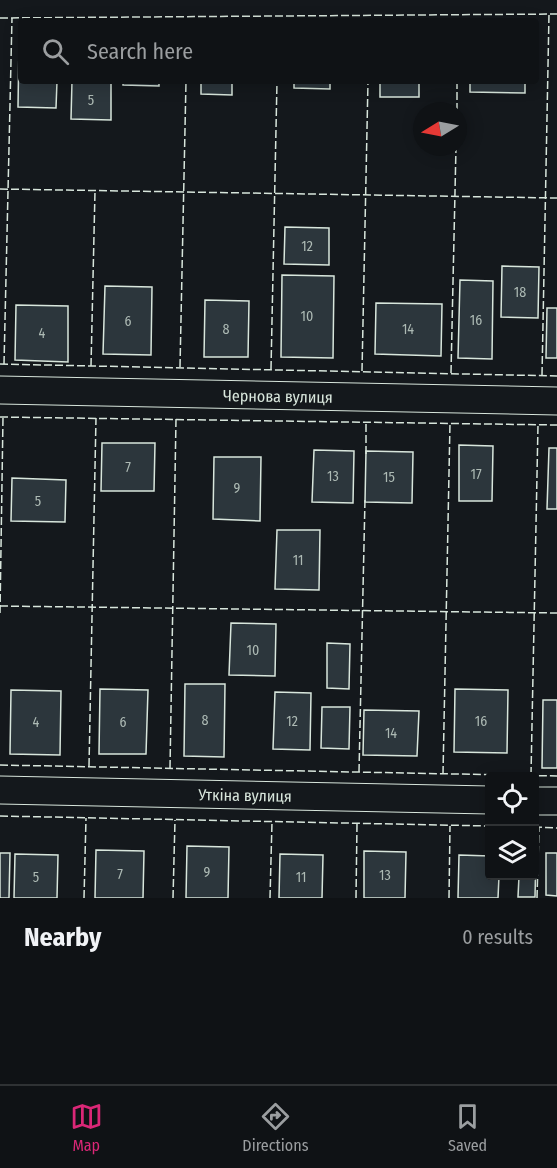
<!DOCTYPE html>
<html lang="en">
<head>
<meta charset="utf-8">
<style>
  :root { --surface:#0f1215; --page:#1d2022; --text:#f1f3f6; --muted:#9b9ea0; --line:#2f3234; --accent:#db2777 }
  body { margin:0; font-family:"Fira Sans Condensed",sans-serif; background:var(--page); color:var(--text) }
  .controls { position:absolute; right:18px; bottom:18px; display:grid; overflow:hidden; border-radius:6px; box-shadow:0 3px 15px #0003 }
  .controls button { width:54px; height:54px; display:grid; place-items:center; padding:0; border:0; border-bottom:2px solid var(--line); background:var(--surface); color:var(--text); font:30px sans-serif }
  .compass { position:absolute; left:413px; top:102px; width:54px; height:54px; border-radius:50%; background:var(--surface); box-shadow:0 3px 15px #0003; rotate:260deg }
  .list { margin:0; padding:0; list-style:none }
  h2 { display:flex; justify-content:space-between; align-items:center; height:78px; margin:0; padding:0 24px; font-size:26px }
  h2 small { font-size:20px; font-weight:400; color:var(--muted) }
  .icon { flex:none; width:33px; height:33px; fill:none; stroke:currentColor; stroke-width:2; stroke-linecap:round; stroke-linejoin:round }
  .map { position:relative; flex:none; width:557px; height:898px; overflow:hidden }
  .search { position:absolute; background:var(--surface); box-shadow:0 3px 15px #0003; left:18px; right:18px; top:18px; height:66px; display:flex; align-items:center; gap:15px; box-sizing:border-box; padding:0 21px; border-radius:6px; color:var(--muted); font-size:22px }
  .sheet { height:186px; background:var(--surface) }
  nav { display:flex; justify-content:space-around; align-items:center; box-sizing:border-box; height:84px; border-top:2px solid var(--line); background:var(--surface); font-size:16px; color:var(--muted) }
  nav a { display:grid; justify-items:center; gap:3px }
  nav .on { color:var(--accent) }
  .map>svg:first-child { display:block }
  .building { fill:#2c363c; stroke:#d8e6dc; stroke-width:1.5 }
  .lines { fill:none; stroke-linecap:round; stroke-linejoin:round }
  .minor-casing { stroke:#d8e6dc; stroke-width:29 }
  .minor { stroke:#14181c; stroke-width:27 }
  .fence { stroke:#d8e6dc; stroke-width:1.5; stroke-dasharray:8 3; stroke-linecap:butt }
  .labels { text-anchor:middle; stroke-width:4.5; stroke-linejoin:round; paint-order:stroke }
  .number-label { font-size:14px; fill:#adbab4 }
  .street-label { font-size:16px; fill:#d8e6dc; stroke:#14181c }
</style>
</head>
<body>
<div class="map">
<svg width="557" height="898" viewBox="0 0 557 898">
  <rect width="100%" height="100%" fill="#14181c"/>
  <!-- building -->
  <g class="building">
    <polygon points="19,43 21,43 21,81 57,81 56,108 18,107"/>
    <polygon points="72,81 111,81 111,120 71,119"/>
    <polygon points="123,81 159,81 159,86 123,85"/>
    <polygon points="201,81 232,81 232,95 201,94"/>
    <polygon points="294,81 330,81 330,89 294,88"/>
    <rect x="380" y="81" width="39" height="16"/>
    <polygon points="470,81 525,81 525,93 470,92"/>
    <polygon points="285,227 329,228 329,265 284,264"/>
    <polygon points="502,266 539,267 538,318 501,317"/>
    <polygon points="282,275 334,276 333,358 281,357"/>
    <polygon points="460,280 493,281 492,359 458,358"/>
    <polygon points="105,286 152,287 151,355 103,354"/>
    <polygon points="205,300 249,301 248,357 204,357"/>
    <polygon points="376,303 442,304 441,356 375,354"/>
    <polygon points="16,305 68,306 68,362 15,360"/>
    <polygon points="547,308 557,308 557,358 546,358"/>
    <polygon points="102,443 155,443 154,491 101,491"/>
    <polygon points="459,445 493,446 492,501 459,501"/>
    <polygon points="549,448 557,448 557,509 547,509"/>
    <polygon points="314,450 354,451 353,503 312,502"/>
    <polygon points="366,451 413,452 412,503 365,502"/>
    <polygon points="214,457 261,457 260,521 213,519"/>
    <polygon points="12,478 66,480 65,522 11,521"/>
    <polygon points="277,530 320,530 319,590 275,589"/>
    <polygon points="231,623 276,624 275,676 229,675"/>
    <polygon points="327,643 350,644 349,689 327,688"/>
    <polygon points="185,684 225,684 224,757 184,756"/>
    <polygon points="100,689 148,690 146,754 99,754"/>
    <polygon points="455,689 508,690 507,753 454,752"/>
    <polygon points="11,690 61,691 60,755 10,754"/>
    <polygon points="275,692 311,693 310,750 273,749"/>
    <polygon points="543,700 557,700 557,768 542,768"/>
    <polygon points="322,707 350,707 349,749 321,748"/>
    <polygon points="364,710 419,711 417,756 363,755"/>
    <polygon points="187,846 229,847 228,898 186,898"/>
    <polygon points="96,850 144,851 143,898 95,898"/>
    <polygon points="364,851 406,852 405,898 364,898"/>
    <polygon points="0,853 10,853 9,898 0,898"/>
    <polygon points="534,853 536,853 535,897 518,897 519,876 534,876"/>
    <polygon points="546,853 557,853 557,896 546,895"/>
    <polygon points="15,854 58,855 57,898 14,898"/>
    <polygon points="280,854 323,855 322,898 279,898"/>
    <polygon points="459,855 490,856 490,876 499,876 498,898 458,898"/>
  </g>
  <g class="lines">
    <defs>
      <g id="minor">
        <polyline points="0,390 557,401"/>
        <polyline points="0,790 490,800"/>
        <polyline points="534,801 557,801"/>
      </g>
    </defs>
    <!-- minor casing -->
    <use href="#minor" class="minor-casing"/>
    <!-- minor -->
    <use href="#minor" class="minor"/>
    <!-- fence -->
    <g class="fence">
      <polyline points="0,18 557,14"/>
      <polyline points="457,111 457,81"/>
      <polyline points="0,189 557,198"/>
      <polyline points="0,364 557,376"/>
      <polyline points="4,364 12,18"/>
      <polyline points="91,366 95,191"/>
      <polyline points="180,367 186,81"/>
      <polyline points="271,369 277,81"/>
      <polyline points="362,371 368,81"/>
      <polyline points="451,373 456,147"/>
      <polyline points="542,375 549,14"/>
      <polyline points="0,417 557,425"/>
      <polyline points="366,454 366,422"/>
      <polyline points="0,606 557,613"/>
      <polyline points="0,613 3,417"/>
      <polyline points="0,765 557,776"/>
      <polyline points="89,766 96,418"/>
      <polyline points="170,768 176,419"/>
      <polyline points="359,772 365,499"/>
      <polyline points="443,774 450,423"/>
      <polyline points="531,775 538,425"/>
      <polyline points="0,816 490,826"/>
      <polyline points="534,827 557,828"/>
      <polyline points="84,898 86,818"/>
      <polyline points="173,898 175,820"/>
      <polyline points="270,898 272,822"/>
      <polyline points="356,898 357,824"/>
      <polyline points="449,898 450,826"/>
      <polyline points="537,898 539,827"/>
    </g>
  </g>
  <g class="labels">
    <!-- number labels -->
    <g class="number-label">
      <text x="91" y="105">5</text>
      <text x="307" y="251">12</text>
      <text x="520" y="297">18</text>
      <text x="307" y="321">10</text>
      <text x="476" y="325">16</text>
      <text x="128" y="326">6</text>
      <text x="226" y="334">8</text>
      <text x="408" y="334">14</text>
      <text x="42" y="338">4</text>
      <text x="128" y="472">7</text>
      <text x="476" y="479">17</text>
      <text x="333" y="481">13</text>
      <text x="389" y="482">15</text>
      <text x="237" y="493">9</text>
      <text x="38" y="506">5</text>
      <text x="298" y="565">11</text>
      <text x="253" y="655">10</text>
      <text x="205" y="725">8</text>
      <text x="292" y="726">12</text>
      <text x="481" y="726">16</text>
      <text x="36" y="727">4</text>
      <text x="123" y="727">6</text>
      <text x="391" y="738">14</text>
      <text x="207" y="877">9</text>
      <text x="120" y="879">7</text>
      <text x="385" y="880">13</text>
      <text x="36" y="882">5</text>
      <text x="301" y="882">11</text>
    </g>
    <!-- street labels -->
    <g class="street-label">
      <text transform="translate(278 396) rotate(1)" y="6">Чернова вулиця</text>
      <text transform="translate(245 795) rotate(1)" y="6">Уткіна вулиця</text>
    </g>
  </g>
</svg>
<div class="controls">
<button><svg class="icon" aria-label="locate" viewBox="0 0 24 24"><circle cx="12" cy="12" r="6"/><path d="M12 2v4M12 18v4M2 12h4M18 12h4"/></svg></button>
<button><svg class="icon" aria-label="layers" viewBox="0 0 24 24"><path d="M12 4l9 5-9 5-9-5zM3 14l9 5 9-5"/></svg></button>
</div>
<svg class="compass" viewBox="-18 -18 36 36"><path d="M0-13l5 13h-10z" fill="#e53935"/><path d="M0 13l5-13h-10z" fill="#9b9ea0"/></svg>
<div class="search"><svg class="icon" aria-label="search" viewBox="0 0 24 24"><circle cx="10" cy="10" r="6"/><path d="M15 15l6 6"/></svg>Search here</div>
</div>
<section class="sheet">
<h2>Nearby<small>0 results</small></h2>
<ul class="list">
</ul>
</section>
<nav>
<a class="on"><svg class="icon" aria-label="map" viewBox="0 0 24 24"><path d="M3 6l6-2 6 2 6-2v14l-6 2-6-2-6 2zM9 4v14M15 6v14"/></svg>Map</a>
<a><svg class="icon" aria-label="directions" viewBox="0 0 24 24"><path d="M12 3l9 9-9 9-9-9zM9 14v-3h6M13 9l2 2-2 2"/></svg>Directions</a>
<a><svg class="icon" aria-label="saved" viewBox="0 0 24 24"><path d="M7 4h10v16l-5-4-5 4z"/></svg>Saved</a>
</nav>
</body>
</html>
